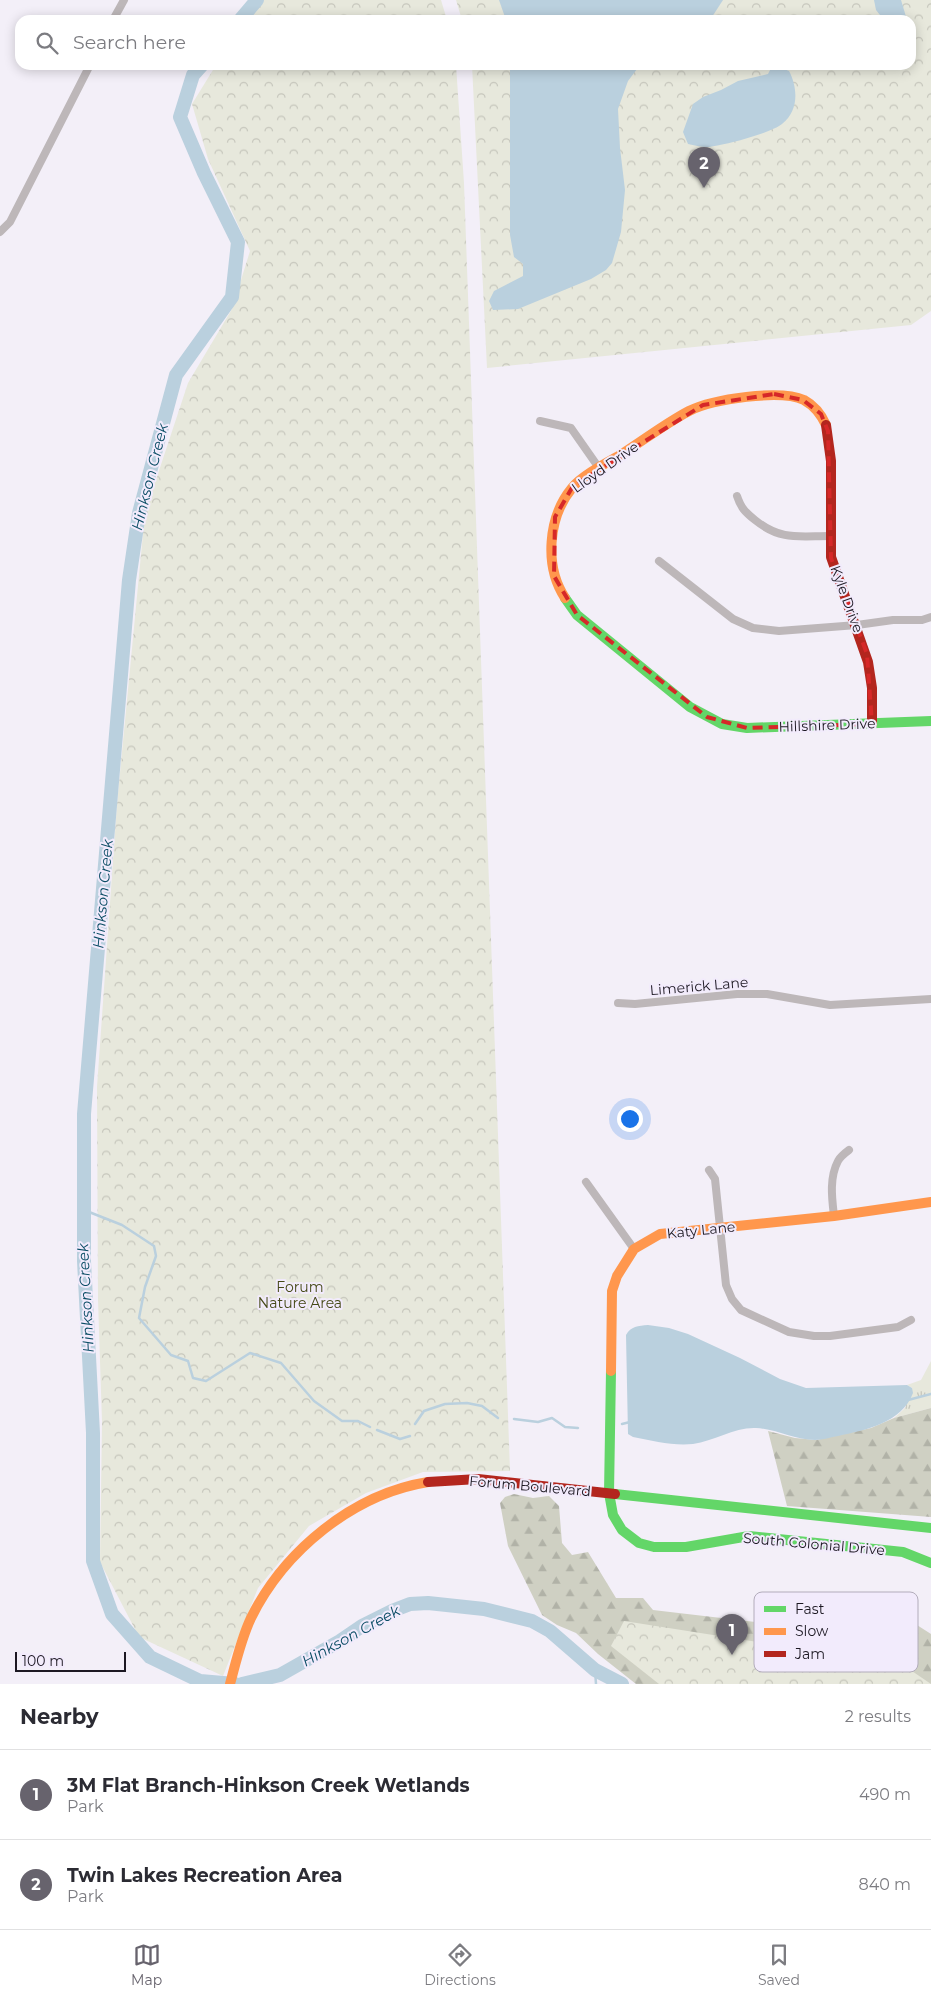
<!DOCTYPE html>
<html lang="en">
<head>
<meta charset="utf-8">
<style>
  :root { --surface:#fff; --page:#f7f7f7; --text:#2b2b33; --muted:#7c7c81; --line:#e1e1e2; --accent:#67636d }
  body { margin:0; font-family:Montserrat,sans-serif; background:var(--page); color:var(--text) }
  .scale { position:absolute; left:15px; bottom:12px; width:111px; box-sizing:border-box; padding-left:5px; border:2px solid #1c1822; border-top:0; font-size:14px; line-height:18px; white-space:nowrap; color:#1c1822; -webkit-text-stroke:4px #f2ebfc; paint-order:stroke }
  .you { position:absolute; left:629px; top:1118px; width:18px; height:18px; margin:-12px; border:4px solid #fff; border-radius:50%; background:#1a73e8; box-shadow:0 0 0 8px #1a73e833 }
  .badge { display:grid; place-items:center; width:32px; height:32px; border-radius:50%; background:var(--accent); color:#fff; font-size:16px; font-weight:700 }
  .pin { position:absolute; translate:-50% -41px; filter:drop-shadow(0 1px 2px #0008) }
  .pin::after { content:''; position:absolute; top:26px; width:18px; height:15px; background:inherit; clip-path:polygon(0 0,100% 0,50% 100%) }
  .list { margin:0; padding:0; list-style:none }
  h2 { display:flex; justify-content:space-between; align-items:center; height:65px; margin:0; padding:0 20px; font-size:21px }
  h2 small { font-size:16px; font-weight:400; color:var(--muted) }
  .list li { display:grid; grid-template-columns:32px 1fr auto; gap:15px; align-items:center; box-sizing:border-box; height:90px; padding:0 20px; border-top:1px solid var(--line) }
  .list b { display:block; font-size:19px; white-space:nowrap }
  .list p { margin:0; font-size:16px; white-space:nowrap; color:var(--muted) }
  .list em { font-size:16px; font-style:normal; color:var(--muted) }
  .icon { flex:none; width:28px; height:28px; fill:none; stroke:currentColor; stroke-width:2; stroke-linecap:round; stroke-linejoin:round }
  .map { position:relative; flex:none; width:931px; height:1684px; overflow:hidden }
  .search { position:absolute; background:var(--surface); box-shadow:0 2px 12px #0003; left:15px; right:15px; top:15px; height:55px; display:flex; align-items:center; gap:12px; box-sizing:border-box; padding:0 18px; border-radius:15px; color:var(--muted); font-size:19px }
  .sheet { height:245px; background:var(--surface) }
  nav { display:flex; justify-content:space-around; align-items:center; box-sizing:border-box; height:70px; border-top:1px solid var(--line); background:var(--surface); font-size:14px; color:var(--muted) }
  nav a { display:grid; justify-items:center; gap:2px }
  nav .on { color:var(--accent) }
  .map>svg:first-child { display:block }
  .grass { fill:url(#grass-tufts) }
  .forest { fill:url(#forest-firs) }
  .park { fill:url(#park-crowns) }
  .water { fill:#bad0de }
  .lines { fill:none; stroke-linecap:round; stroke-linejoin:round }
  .stream { stroke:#bad0de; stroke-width:2.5 }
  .river { stroke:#bad0de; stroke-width:14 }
  .street { stroke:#bdb7b9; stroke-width:8 }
  .fast { stroke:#63d668; stroke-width:10 }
  .slow { stroke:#ff974d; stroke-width:10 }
  .jam { stroke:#b3261e; stroke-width:10 }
  .marked { fill:none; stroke:#d62828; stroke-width:4; stroke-dasharray:10 6; stroke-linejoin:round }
  .labels { text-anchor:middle; stroke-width:4; stroke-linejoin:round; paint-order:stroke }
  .street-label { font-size:14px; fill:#1c1822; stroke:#f2ebfc }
  .park-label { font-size:14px; fill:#454916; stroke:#f2ebfc }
  .water-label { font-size:15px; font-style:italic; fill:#094c64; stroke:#f2ebfc }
  .key { fill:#f2ebfc; stroke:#b2acbb; stroke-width:1 }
  .key-label { font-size:14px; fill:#1c1822 }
</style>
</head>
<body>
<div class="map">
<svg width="931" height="1684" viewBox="0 0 931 1684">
  <defs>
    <pattern id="grass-tufts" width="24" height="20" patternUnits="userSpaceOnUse" patternTransform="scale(1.25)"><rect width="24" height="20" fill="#e7e8dc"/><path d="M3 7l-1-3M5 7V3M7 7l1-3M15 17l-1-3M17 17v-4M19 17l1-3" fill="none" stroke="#c6c6bc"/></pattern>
    <pattern id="forest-firs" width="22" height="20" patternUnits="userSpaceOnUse" patternTransform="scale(1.25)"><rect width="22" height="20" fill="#cfd0c3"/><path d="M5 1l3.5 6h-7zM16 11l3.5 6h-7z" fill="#b1b2a7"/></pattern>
    <pattern id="park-crowns" width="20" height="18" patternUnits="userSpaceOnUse" patternTransform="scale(1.25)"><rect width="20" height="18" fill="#e7e8dc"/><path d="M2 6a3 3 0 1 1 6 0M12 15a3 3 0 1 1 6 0" fill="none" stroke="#c6c6bc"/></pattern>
  </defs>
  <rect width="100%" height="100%" fill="#f3eff8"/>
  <!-- grass -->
  <polygon class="grass" points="931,1361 931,1408 894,1418 905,1408 912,1388 907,1385 921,1380"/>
  <!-- forest -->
  <g class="forest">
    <polygon points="931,1408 931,1517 787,1506 768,1431 795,1438 816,1440 871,1428 894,1418"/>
    <polygon points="514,1494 533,1498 549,1496 559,1506 562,1543 572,1555 588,1552 616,1598 643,1598 653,1610 807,1628 843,1615 906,1618 931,1634 931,1684 636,1684 598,1654 576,1633 557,1625 542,1615 508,1546 500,1503 505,1497"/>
  </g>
  <!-- park -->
  <g class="park">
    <polygon points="262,0 441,0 447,20 246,20"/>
    <polygon points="456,0 931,0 931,311 911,325 487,368 472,65 911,65 911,20 462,20"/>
    <polygon points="216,65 456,65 464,183 510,1471 423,1472 366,1493 309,1526 258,1588 223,1676 139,1637 100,1562 102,1422 98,1300 97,1087 117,804 145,513 188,383 232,309 250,251 208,159 192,104"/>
    <polygon points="624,1621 903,1665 931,1684 659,1684 611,1646"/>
  </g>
  <!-- water -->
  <g class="water">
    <polygon points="499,0 723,0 710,20 506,20"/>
    <polygon points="874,0 901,0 907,20 884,20 876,10"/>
    <polygon points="510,65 643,65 637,69 628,81 618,109 620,148 625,190 621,232 612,263 606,270 591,279 518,309 493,310 489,301 494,291 523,276 523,264 514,257 510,235"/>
    <path d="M779 67 789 71C798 88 799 111 782 124 771 133 722 146 707 147 701 147 694 145 688 144L683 132 693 104 703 97 721 90 738 81 768 74 770 70Z"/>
    <path d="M648 1325 669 1328 688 1334 740 1358 780 1379 806 1388 907 1385 912 1388 913 1393C902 1423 865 1430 838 1436 831 1437 823 1440 815 1440 795 1440 776 1429 756 1428 735 1427 714 1441 693 1444 673 1446 653 1441 633 1437L628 1434 626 1335C631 1326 638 1326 648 1325Z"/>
  </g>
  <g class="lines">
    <!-- stream -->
    <g class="stream">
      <polyline points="84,1210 122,1225 154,1246 156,1256 145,1287 139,1318 171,1355 188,1361 193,1378 206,1381 250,1353 281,1363 314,1401 342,1421 358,1421 370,1427"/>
      <polyline points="908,1400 931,1394"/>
      <polyline points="514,1419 538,1422 552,1418 565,1427 578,1428"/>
      <polyline points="415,1424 424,1411 445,1404 467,1403 482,1406 498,1418"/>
      <polyline points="622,1424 630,1422"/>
      <polyline points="377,1430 400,1439 410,1436"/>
      <polyline points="595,1670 596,1684"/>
    </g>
    <!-- river -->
    <g class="river">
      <polyline points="240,20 257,0"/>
      <polyline points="202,65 193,75 180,117 204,173 238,242 232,297 176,375 139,513 129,580 84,1114 84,1261 93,1433 93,1561 112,1614 150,1657 200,1681 235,1684"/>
      <polyline points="242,1684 280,1675 340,1641 362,1626 392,1611 410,1604 428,1603 484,1609 532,1621 550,1631 595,1670 622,1684"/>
    </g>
    <!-- street -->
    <g class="street">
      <polyline points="113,20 124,0"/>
      <polyline points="0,232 10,222 90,65"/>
      <polyline points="540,421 571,428 599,468"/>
      <path d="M737 496C741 508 745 512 755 520 781 541 799 536 830 536"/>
      <polyline points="659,561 733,619 753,628 779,631 857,625 893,620 922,620 931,617"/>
      <polyline points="618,1003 635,1004 737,994 767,994 830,1005 931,999"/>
      <polyline points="709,1170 715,1179 726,1285 732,1299 741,1310 789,1332 814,1336 830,1336 898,1327 911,1320"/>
      <polyline points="586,1182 634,1249"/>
      <path d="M834 1216C832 1199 829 1178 838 1161 840 1157 845 1153 849 1150"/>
    </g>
    <!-- fast -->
    <g class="fast">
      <polyline points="565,598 577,615 690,707 722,724 747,728 931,721"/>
      <polyline points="611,1371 609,1493 613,1515 622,1530 639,1543 654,1547 686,1547 749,1536 903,1552 931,1563"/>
      <polyline points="615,1494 931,1528"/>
    </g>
    <!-- slow -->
    <g class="slow">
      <path d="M565 598C544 566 548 517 572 488 581 476 608 462 622 454 644 440 666 423 689 411 713 399 780 389 804 400 815 406 821 414 826 425"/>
      <polyline points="611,1371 612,1291 617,1276 634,1249 660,1234 834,1216 931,1202"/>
      <path d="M230 1684C236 1662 241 1639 251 1618 284 1551 353 1494 428 1482"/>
    </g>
    <!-- jam -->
    <g class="jam">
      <polyline points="826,425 831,461 831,557 868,662 872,688 872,724"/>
      <polyline points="428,1482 478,1479 615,1494"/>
    </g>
  </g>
  <!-- marked area -->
  <path class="marked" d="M774 394 803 400 821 414 828 431 831 558 867 654 872 724 747 728 707 717 577 615 554 576 555 517 573 486 703 405Z"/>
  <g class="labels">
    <!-- street labels -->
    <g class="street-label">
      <text transform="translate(605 467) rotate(-35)" y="5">Lloyd Drive</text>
      <text transform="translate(847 599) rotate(70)" y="5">Kyle Drive</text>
      <text transform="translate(827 725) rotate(-2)" y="5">Hillshire Drive</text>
      <text transform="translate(699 986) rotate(-5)" y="5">Limerick Lane</text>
      <text transform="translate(701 1230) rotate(-6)" y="5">Katy Lane</text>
      <text transform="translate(530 1486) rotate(5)" y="5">Forum Boulevard</text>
      <text transform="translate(814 1544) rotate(5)" y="5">South Colonial Drive</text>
    </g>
    <!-- park labels -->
    <g class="park-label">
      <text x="300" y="1292">Forum<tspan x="300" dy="16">Nature Area</tspan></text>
    </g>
    <!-- water labels -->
    <g class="water-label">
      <text transform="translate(150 477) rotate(-76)" y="5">Hinkson Creek</text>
      <text transform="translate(103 894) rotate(-85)" y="5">Hinkson Creek</text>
      <text transform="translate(86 1298) rotate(-93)" y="5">Hinkson Creek</text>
      <text transform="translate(351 1636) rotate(-29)" y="5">Hinkson Creek</text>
    </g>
  </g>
  <!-- legend -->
  <rect x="754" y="1592" width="164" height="80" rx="8" class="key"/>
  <rect x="764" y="1606" width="22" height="6" fill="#63d668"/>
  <rect x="764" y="1628" width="22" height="7" fill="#ff974d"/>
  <rect x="764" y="1651" width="22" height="6" fill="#b3261e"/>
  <g class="key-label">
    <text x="795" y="1614">Fast</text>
    <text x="795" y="1636">Slow</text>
    <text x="795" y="1659">Jam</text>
  </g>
</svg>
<div class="scale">100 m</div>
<div class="you"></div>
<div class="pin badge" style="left:732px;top:1655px">1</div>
<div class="pin badge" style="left:704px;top:188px">2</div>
<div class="search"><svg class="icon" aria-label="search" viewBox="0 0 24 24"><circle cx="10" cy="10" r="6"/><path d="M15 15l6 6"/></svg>Search here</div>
</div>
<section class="sheet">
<h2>Nearby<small>2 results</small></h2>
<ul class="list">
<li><span class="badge">1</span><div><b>3M Flat Branch-Hinkson Creek Wetlands</b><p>Park</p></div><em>490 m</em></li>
<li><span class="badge">2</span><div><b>Twin Lakes Recreation Area</b><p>Park</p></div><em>840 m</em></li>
</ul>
</section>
<nav>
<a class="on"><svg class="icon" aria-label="map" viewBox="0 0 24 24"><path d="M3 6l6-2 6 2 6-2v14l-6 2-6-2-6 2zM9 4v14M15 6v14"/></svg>Map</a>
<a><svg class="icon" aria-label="directions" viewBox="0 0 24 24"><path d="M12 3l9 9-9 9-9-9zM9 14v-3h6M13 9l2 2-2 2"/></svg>Directions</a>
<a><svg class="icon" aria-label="saved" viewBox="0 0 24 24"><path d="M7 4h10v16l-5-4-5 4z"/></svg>Saved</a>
</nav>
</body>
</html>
